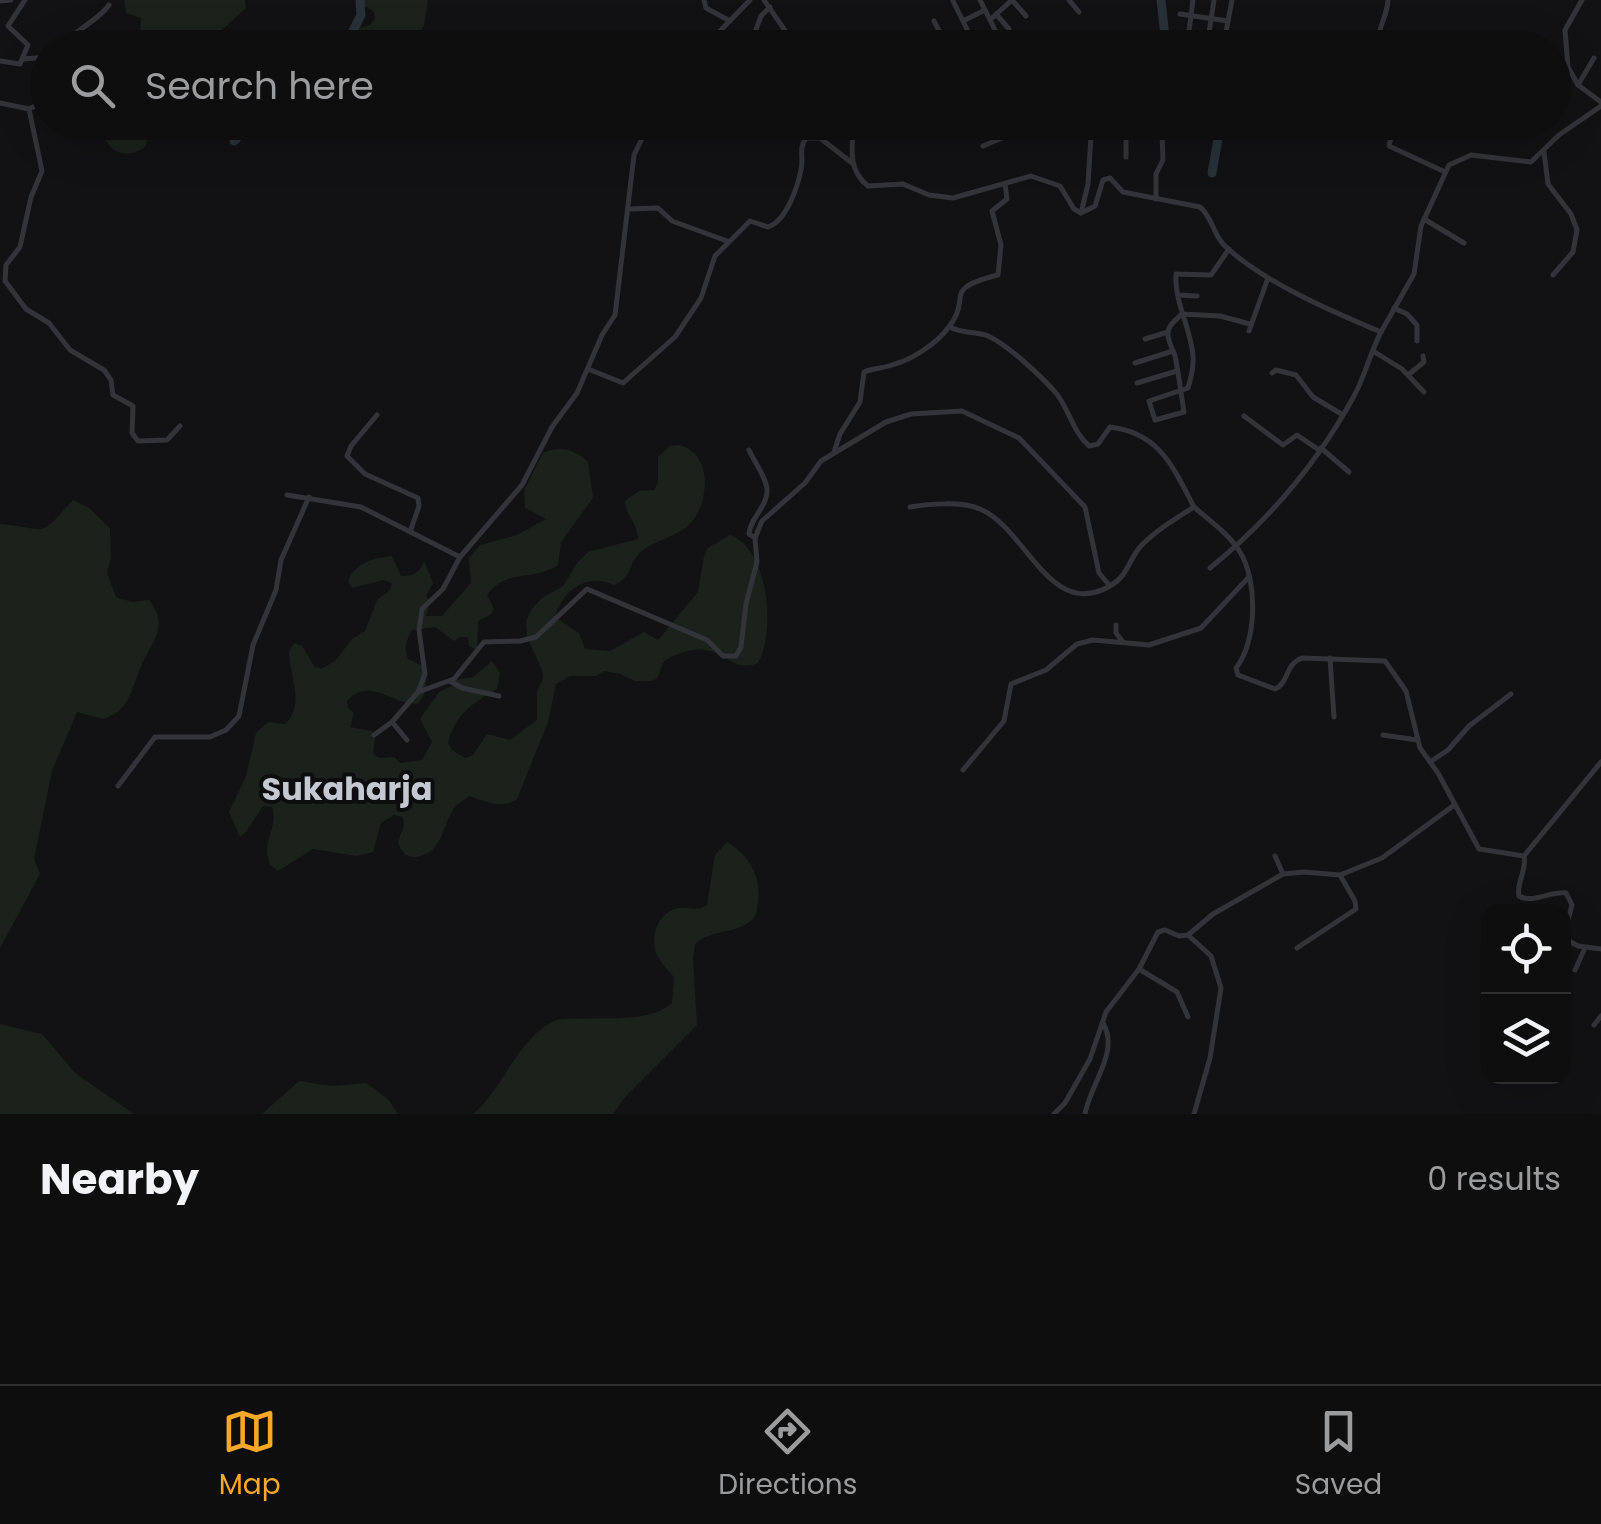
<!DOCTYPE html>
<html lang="en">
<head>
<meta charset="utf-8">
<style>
  :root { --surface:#0e0e0f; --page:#1c1c1d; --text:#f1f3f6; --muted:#9b9c9e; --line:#2e2e2f; --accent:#f6a828 }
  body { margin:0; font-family:Poppins,sans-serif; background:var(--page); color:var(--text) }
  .controls { position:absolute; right:30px; bottom:30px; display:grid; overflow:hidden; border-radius:20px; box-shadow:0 10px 40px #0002 }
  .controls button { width:90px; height:90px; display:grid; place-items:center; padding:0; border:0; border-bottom:2px solid var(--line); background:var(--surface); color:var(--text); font:50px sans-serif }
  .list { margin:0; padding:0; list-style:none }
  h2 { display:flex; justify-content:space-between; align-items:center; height:130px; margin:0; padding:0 40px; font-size:42px }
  h2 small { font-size:32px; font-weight:400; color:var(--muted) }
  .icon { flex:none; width:55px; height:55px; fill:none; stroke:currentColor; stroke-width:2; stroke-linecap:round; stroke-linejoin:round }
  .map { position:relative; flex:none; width:1601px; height:1114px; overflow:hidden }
  .search { position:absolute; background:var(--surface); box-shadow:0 10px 40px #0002; left:30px; right:30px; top:30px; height:110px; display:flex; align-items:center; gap:25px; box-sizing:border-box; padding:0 35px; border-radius:55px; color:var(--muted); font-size:38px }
  .sheet { height:270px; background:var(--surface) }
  nav { display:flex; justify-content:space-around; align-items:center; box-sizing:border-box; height:140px; border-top:2px solid var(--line); background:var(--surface); font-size:28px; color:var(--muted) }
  nav a { display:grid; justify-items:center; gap:5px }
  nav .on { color:var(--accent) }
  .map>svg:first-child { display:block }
  .green { fill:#1a221b }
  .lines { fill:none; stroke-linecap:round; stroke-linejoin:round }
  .river { stroke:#283138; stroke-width:9 }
  .minor { stroke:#333439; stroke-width:5 }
  .labels { text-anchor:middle; stroke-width:8; stroke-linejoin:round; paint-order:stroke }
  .quarter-label { font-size:32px; font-weight:bold; fill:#c4c8d1; stroke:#0d0d0f }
</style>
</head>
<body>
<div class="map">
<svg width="1601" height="1114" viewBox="0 0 1601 1114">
  <rect width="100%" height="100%" fill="#121214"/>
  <!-- green -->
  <g class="green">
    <polygon points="124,0 245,0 246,8 203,47 115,47 140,33 141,18 126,13"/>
    <polygon points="364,0 428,0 424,25 413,47 369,47 369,36 356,29 370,25 375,19 374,12 361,4"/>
    <path d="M100 123H137L148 139 145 147C121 163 104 148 100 123Z"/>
    <path d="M679 445C713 453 710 503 690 524 676 538 649 541 637 556 627 568 633 576 614 585 588 572 562 590 555 617L579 633 585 649 610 651 644 632 658 640 698 592 704 556 708 548 730 535C769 549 776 632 758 663 727 676 722 635 676 655 661 661 663 662 658 677L652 681H635L620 674 604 671 596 676H571L556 684 548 722 517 799C500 810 486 801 469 796 467 798 458 804 456 806 441 823 445 853 416 857 405 858 401 851 398 842L404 825 403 817 394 815 381 823 373 852 357 856 313 849 278 871 270 865C260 840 279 829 272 807L263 806 246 832 240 837 229 812 246 776 256 733 268 722 285 724C306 704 289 676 289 651L294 643 302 646 314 666 321 669 335 661 352 639 365 631 377 600 390 590 392 583 384 580 352 588 348 581C356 562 374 558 392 556L401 576C413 576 420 573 424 561L433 583 426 596 430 602 426 616H442L471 583 469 558 480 545 517 535 546 519 525 508 524 490 543 453C559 445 576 449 588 462L593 498 561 542 558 565C532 582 507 568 487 595L494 609 490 615 478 621 477 650 469 646 468 637H460L454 641 435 627 412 630C406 641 404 647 408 659L425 667C427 681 428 693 418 704 388 703 370 676 347 701L348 708 354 713 350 727 372 731 375 738 373 754 380 758 394 757 400 763 422 760 432 742 420 719 439 692 454 685 456 680 473 677 492 661 500 673 497 689C472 704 456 713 448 743L452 750 465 758 473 755 487 734 510 740 537 720V692L543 678 542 670 527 637 526 621 531 610 542 598 563 586 577 563 588 552 638 539C638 523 625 515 625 501L639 491 654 490 658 483V457L670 446Z"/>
    <path d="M73 500 89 508 110 528 111 558 107 573 116 597 132 602 149 600C170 626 152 642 142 664 132 686 131 711 103 719L77 712 52 771 34 859 40 874 0 948V524C50 528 36 541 73 500Z"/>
    <path d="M727 842C749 855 762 877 758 903 757 911 756 919 748 923 731 934 711 930 695 944L693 958 697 1025 626 1096 613 1114H473C503 1089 518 1038 554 1021 561 1018 569 1019 577 1019 609 1016 647 1024 672 1003L674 977C669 971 662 964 658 957 649 941 656 915 675 909 687 905 695 913 707 905L715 855Z"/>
    <polygon points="0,1024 42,1034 75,1073 134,1114 0,1114"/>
    <polygon points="299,1081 332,1086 366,1083 388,1099 398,1114 262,1114"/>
  </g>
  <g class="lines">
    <!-- river -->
    <g class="river">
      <polyline points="360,0 361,15 353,31 366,39 365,48"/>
      <polyline points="1161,0 1165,37 1178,48"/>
      <polyline points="254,122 280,129 290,122"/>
      <polyline points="234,141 254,122"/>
      <polyline points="1212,173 1221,122"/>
    </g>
    <!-- minor -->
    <g class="minor">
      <polyline points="704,0 706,8 730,21"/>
      <polyline points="764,0 797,48"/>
      <polyline points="980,0 996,32"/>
      <polyline points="1069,0 1079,12"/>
      <polyline points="1582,0 1565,30 1568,67 1578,85 1601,102"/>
      <polyline points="0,1 11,0"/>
      <polyline points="953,1 963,21"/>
      <polyline points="996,14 1009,29"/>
      <polyline points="1180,14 1228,21"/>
      <polyline points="990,20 1012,0 1026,16"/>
      <polyline points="934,21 948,48"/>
      <polyline points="1189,31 1193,0"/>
      <polyline points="732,39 755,32 761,16 770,7"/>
      <polyline points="1208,39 1214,0"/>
      <path d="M59 48C73 31 98 21 109 5"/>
      <polyline points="695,48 706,36 718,33 750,0"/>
      <polyline points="976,48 963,21 985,10"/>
      <polyline points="1223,48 1232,0"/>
      <path d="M1378 48C1376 30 1387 18 1388 0"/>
      <polyline points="23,59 48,57"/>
      <polyline points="0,61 20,64 28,45 8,26 25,0"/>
      <polyline points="1578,85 1594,58"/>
      <polyline points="0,103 29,109 42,171 31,197 20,247 6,265 5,281 26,309 49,323 70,350 104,370 111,380 113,395 133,406 132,433 138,441 167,440 180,426"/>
      <polyline points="29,109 37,105 48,106"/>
      <polyline points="86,122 112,137"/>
      <path d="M854 122C852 146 847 170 868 186L903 184 929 195 953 198 1031 176 1060 186 1074 209 1081 213 1095 206 1103 180 1110 178 1123 192 1200 207C1213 218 1213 235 1225 246 1263 282 1333 312 1381 332 1370 353 1365 376 1354 396 1318 462 1268 521 1210 568"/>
      <polyline points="1011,122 1016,132 1091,136"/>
      <polyline points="1390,122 1393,128 1389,146 1443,171"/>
      <polyline points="922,124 923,122"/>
      <polyline points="1126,136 1126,157"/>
      <polyline points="983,146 1016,132"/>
      <polyline points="1544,152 1548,184 1571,214 1577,230 1573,252 1553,275"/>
      <polyline points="1156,199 1156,174 1163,160 1162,135 1168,129 1192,122"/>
      <polyline points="629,209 658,208 672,221 727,241"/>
      <polyline points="1081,213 1088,184 1091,136 1126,136 1126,122"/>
      <polyline points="1424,219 1464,243"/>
      <path d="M1229 249 1211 275 1176 274C1174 302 1191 328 1193 356 1194 367 1191 378 1188 388L1149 401 1155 420 1184 412C1181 394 1179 375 1175 356 1173 350 1167 339 1168 333 1168 325 1177 319 1182 314L1220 316 1250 324"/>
      <polyline points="1178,295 1197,296"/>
      <polyline points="1394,308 1407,314 1417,325 1417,341"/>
      <path d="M950 327C963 334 975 331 988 336 1008 345 1041 376 1056 393 1069 409 1073 432 1089 446L1098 444 1110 427C1160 433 1173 467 1194 507"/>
      <polyline points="1249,331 1268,278"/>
      <polyline points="1381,332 1414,274 1421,226 1449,165 1471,155 1531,162 1559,135 1601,106"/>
      <polyline points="1145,339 1168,332"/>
      <polyline points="1373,351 1402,369 1424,392"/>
      <polyline points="1135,363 1173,351"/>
      <path d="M588 369 623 383 675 337 701 298 715 256 750 221 768 227C786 221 797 189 801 170 804 157 798 150 806 138H820L852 163"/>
      <polyline points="1272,373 1276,370 1296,375 1313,397 1343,415"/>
      <polyline points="1408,375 1424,362 1423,356"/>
      <polyline points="1137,383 1177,371"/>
      <polyline points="377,415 351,446 347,456 365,474 418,498 419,506 410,532"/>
      <polyline points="1244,416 1283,445 1297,435 1319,450"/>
      <polyline points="1321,448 1349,472"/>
      <path d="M749 450C754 461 765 476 767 488 769 506 750 517 749 534L755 538"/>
      <path d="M834 452 840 434 860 402 864 372C874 368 885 368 895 364 913 359 937 343 948 328 974 296 939 290 998 275L1001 245 992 211 1007 199 1005 184"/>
      <polyline points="287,495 361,507 460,557"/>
      <path d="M910 507C929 504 962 501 980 509 1026 528 1050 621 1110 586"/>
      <polyline points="1116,625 1116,633 1123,642"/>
      <polyline points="1330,658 1334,717"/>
      <polyline points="450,681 462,688 499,696"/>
      <path d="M418 692 454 679 484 642 520 641 536 637 587 589 707 640 723 656H736L741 647 746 604 757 562 755 538 762 521 805 483 821 461 886 422 911 414 962 411 1019 438 1085 507 1099 573 1110 586C1128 576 1128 561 1140 547 1155 531 1175 519 1194 507 1210 521 1229 534 1240 552 1258 581 1257 642 1236 668L1238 675 1275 689C1289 683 1285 664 1302 658L1385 661 1406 691 1420 748 1438 773 1479 849 1524 856 1601 762"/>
      <polyline points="392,722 407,740"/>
      <polyline points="374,735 392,722 418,692 425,674 419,630 422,609 443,589 460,557 522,485 552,427 577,393 602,335 615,315 634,155 650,122"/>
      <polyline points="1383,735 1417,740"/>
      <polyline points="1430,762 1448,750 1469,726 1511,694"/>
      <polyline points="963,770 1004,721 1011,684 1046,670 1077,644 1093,640 1149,645 1201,628 1248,578"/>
      <polyline points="118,786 155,737 210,737 226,730 239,716 253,645 276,590 281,560 309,497"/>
      <polyline points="1275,856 1283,874"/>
      <path d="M1524 856C1527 872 1516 882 1519 896 1532 904 1550 891 1566 893L1572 905 1566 928 1569 941 1578 946 1601 949"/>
      <polyline points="1188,935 1211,956 1221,988 1210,1058 1194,1114"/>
      <polyline points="1297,948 1356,909 1355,901 1340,875"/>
      <polyline points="1139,969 1177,992 1188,1017"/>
      <polyline points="1575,970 1585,948"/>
      <polyline points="1594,1025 1601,1016"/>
      <polyline points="1054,1114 1065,1103 1090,1059 1106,1012 1139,969 1158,932 1165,930 1179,936 1188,935 1213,914 1283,874 1304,872 1340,875 1382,858 1453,806"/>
      <path d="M1085 1114C1090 1084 1120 1052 1103 1023"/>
    </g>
  </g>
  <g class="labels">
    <!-- quarter labels -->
    <g class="quarter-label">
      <text x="347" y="800">Sukaharja</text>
    </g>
  </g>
</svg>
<div class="controls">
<button><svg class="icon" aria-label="locate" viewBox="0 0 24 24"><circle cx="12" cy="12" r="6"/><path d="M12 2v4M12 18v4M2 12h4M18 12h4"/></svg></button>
<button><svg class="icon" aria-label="layers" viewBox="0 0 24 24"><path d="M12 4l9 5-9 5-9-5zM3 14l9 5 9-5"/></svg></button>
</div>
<div class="search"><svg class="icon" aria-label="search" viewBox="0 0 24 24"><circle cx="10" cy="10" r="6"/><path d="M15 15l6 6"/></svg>Search here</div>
</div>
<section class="sheet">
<h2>Nearby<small>0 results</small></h2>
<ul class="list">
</ul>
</section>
<nav>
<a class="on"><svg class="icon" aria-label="map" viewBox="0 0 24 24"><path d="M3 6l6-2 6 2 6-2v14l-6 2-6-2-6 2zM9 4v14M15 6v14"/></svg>Map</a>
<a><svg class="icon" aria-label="directions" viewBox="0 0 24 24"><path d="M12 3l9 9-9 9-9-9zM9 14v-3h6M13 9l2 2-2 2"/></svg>Directions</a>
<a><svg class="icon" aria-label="saved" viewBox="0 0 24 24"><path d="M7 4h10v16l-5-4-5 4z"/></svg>Saved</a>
</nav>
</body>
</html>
